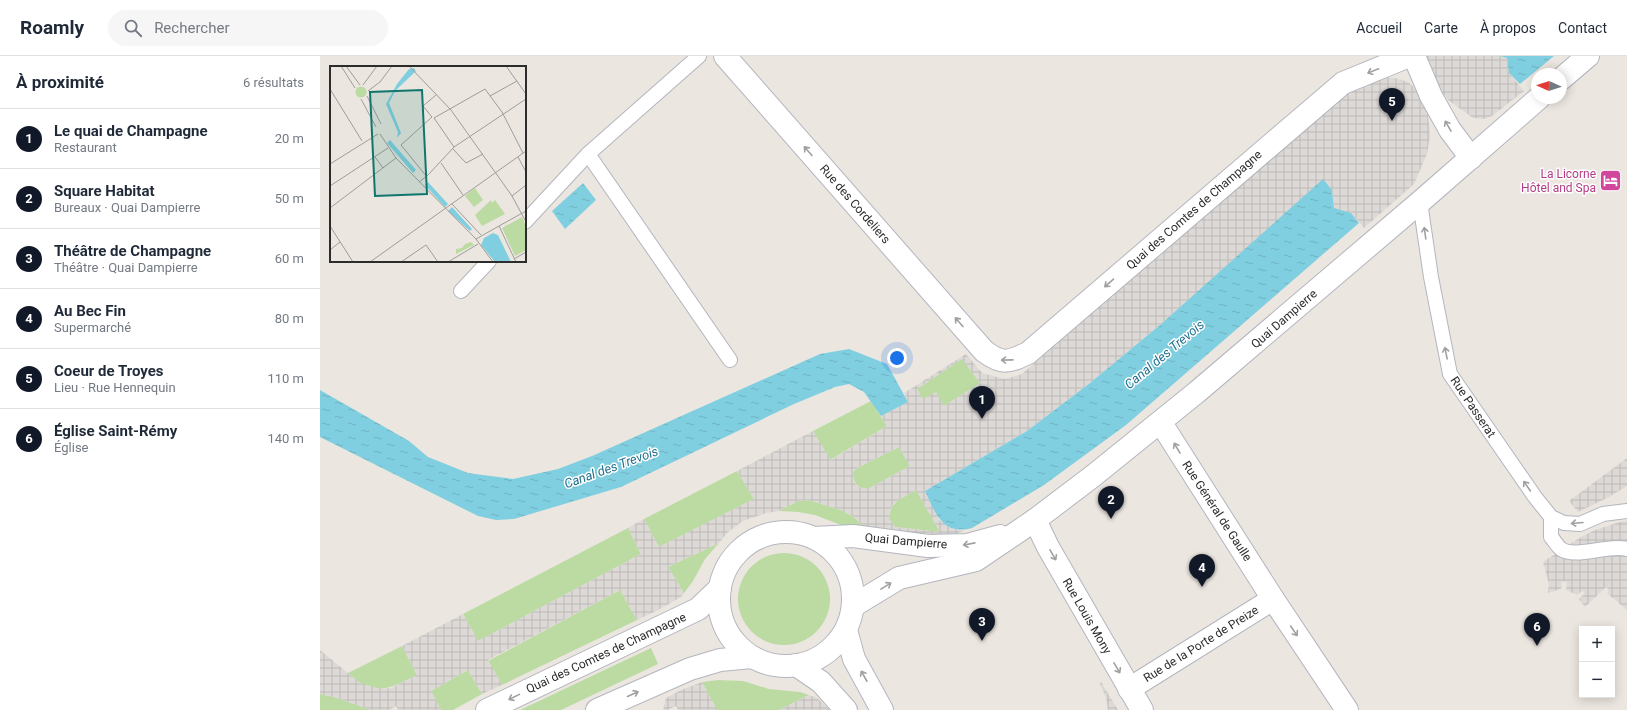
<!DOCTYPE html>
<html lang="fr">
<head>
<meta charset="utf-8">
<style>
  :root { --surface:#fff; --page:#f6f6f7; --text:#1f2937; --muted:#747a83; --line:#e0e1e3; --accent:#111827 }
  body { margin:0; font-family:Roboto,sans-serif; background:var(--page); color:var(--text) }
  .controls { position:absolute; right:12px; bottom:12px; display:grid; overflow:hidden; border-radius:0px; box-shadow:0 2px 10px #0003 }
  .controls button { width:36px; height:36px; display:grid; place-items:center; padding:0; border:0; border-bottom:1px solid var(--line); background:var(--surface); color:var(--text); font:20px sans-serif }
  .compass { position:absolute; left:1211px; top:12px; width:36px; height:36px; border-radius:50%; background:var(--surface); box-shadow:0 2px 10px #0003; rotate:273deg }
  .you { position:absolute; left:577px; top:302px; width:14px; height:14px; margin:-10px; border:3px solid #fff; border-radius:50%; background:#1a73e8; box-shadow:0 0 0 6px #1a73e833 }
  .badge { display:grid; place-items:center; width:26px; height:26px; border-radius:50%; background:var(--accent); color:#fff; font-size:13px; font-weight:700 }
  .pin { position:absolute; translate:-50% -33px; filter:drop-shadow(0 1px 2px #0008) }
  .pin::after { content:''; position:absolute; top:21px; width:14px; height:12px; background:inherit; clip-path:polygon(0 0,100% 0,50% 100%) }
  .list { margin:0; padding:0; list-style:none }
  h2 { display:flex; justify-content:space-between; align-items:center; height:52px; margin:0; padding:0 16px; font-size:17px }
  h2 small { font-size:13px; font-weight:400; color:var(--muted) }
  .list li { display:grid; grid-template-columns:26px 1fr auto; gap:12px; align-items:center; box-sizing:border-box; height:60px; padding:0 16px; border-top:1px solid var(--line) }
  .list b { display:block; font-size:15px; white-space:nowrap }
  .list p { margin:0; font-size:13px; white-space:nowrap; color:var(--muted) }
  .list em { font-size:13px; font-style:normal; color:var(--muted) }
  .icon { flex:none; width:22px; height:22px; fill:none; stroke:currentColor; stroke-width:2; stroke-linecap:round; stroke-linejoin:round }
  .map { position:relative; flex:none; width:1307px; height:654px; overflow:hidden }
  header { display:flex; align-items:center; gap:24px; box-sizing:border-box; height:56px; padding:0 20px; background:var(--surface); border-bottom:1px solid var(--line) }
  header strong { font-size:19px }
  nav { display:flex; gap:22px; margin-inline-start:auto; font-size:14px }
  .search { width:280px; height:36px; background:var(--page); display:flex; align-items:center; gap:10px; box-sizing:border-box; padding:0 14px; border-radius:22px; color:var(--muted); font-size:15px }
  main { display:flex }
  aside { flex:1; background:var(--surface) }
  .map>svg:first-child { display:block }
  .grass { fill:#bbdba3 }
  .plaza { fill:url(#plaza-grid); fill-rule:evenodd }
  .water { fill:url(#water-ripples) }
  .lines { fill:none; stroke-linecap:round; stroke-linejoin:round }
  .lane-casing { stroke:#b3b6be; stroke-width:16 }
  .street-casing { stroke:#b3b6be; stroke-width:24 }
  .secondary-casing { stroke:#b3b6be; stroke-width:24 }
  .lane { stroke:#fff; stroke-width:14 }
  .street { stroke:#fff; stroke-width:22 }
  .secondary { stroke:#fff; stroke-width:22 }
  .oneway { stroke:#a0a0a0 }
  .labels { text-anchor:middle; stroke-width:3; stroke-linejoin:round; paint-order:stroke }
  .hotel-label { font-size:12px; fill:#b23c85; stroke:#fff; text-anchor:end }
  .street-label { font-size:12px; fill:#2c2c2c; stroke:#fff }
  .water-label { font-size:13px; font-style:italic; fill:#1e708d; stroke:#fff }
  .inset-road { fill:none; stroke:#9f9c98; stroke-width:1 }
  .view { fill:#0f766e; fill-opacity:0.15; stroke:#0f766e; stroke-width:2 }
  .inset-edge { fill:none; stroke:#2c2c2c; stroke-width:2 }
</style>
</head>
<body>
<header>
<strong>Roamly</strong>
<div class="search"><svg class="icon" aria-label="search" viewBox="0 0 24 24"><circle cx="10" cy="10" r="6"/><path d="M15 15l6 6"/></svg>Rechercher</div>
<nav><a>Accueil</a><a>Carte</a><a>À propos</a><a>Contact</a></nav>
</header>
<main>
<aside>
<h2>À proximité<small>6 résultats</small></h2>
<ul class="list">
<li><span class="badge">1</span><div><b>Le quai de Champagne</b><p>Restaurant</p></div><em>20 m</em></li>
<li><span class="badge">2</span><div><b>Square Habitat</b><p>Bureaux · Quai Dampierre</p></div><em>50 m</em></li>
<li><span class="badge">3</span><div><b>Théâtre de Champagne</b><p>Théâtre · Quai Dampierre</p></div><em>60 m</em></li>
<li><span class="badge">4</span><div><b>Au Bec Fin</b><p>Supermarché</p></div><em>80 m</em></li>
<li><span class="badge">5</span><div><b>Coeur de Troyes</b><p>Lieu · Rue Hennequin</p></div><em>110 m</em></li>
<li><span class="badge">6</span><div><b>Église Saint-Rémy</b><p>Église</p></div><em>140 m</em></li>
</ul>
</aside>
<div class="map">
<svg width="1307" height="654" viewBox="0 0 1307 654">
  <defs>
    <pattern id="plaza-grid" width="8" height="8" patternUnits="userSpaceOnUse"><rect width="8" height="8" fill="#dcd9d6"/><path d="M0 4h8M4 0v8" fill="none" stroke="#bdbab8"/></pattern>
    <pattern id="water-ripples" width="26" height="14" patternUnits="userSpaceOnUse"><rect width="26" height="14" fill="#80cfe0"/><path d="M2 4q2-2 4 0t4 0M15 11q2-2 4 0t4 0" fill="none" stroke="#6fb2c0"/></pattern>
  </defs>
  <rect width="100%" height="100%" fill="#ece6e0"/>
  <!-- grass -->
  <g class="grass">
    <polygon points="642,302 660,327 624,350 603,344 597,333"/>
    <polygon points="551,345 567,370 510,404 493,375"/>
    <path d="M579 391 590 410 548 433C537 433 533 426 533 416L537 412Z"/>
    <polygon points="417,415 434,443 339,491 324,463"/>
    <path d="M596 434 620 476 575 471 569 463C570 445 582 442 596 434Z"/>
    <polygon points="489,444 521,454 534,461 543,470 521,469 495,459 478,456 459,455 478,445"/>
    <polygon points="308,472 321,498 158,585 143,558"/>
    <polygon points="399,487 385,503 373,525 364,537 348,511"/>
    <circle cx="464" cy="543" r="46"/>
    <polygon points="300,534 317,564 182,629 168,605"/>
    <path d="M82 590 97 619C69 633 53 642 28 617Z"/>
    <polygon points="331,592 338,608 241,654 200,654"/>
    <polygon points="148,614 162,638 133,654 121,654 111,635"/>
    <polygon points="398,624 423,625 449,633 480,636 489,639 459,654 397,654 382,626"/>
    <polygon points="0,638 14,641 51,654 0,654"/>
  </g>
  <!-- plaza -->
  <g class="plaza">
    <polygon points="1104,0 1180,0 1187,2 1189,17 1204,35 1172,60 1164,63 1153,62 1128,44 1112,21"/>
    <path d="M1060 21 1075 22 1088 26 1099 36 1108 59 1110 80 1107 98 1094 128 1044 172 1031 157 1014 152 1012 134 1003 124 840 269 770 327 707 375 605 435 619 464 634 473 644 475 631 479 597 477 543 470 534 461 521 454 489 444 478 445 459 455 446 457 423 465 407 477 399 487 348 511 364 537 361 541 340 553 317 564 300 534 168 604 182 629 162 638 148 614 111 635 121 654H78L76 650 69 654H51L14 641 0 638V594L40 627 61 633 71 632 97 619 82 590 143 558 158 585 321 498 308 472 324 463 339 491 434 443 417 415 493 375 511 404 567 370 561 360 588 346 584 337 646 298 662 317 685 323 702 318 1027 34ZM642 303 660 327 624 350 616 336 603 343 597 333ZM579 391 590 410 548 433 539 431 534 426 533 416 537 412ZM596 434 620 476H619L575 471 569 463 570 455 574 447Z"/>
    <polygon points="1307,402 1307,430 1289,441 1258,456 1249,445"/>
    <polygon points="1303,465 1307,465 1307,554 1287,537 1289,534 1286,531 1265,551 1259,543 1265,537 1262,535 1257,539 1246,534 1247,526 1242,525 1241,533 1228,537 1229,528 1223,506 1261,481 1275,474"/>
    <polygon points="382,626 397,654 358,654 356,650 347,654 343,654 346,642 361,634"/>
    <polygon points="781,626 798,654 788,654 786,642 780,628"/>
    <polygon points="489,639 497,642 510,654 459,654"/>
  </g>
  <!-- water -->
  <g class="water">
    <polygon points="1180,0 1234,0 1200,28 1189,17 1187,2"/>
    <path d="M1003 123 1012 134 1014 152 1031 157 1039 167 806 369 724 429 652 472C622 480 615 456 605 435L707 375 770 327 840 269Z"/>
    <polygon points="263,127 276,144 245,173 232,155"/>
    <polygon points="529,293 567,308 588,346 561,360 544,336 529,328 515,331 474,348 301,431 194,463 176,464 158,460 0,381 0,334 89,385 108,401 148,417 193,423 238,413 272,400 500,298"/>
  </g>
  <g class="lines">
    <defs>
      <g id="lane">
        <polyline points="268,98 410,304"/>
        <polyline points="1100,146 1111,221 1130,318 1215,441 1231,461 1244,467 1260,468 1283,458 1307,455"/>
        <polyline points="205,166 268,98 379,0"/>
        <polyline points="141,235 169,205"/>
        <path d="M1231 461V481C1234 484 1237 490 1241 493 1255 503 1289 488 1307 493"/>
      </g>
      <g id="street">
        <path d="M405 0 664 295C682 309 689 306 708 297L1023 27 1089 0"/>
        <polyline points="1094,0 1111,40 1130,74 1151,102"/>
        <polyline points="841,367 953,543 1027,654"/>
        <polyline points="715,464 728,491 822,654"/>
        <polyline points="809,633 953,543"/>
      </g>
      <g id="secondary">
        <polyline points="1241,23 1268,0"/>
        <circle cx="466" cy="543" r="67"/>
        <polyline points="494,482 533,480 608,490 647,489 680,480"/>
        <polyline points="533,550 579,522 656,504 715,464 773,420 877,336 1100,146 1219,42"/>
        <polyline points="526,574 534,603 562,654"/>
        <polyline points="476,609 501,626 526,654"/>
        <polyline points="167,654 378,553 400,532"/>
        <polyline points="277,654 370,613 400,604 432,601"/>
      </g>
    </defs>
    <!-- lane casing -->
    <use href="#lane" class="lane-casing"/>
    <!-- street casing -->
    <use href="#street" class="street-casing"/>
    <!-- secondary casing -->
    <use href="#secondary" class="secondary-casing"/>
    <!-- lane -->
    <use href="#lane" class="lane"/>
    <!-- street -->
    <use href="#street" class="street"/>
    <!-- secondary -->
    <use href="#secondary" class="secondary"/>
  </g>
  <!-- one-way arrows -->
  <defs><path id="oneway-shaft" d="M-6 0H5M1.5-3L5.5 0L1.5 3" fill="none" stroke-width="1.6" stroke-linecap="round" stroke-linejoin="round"/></defs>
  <g class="oneway">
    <use href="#oneway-shaft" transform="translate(1053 15) rotate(158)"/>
    <use href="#oneway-shaft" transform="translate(1128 70) rotate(-120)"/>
    <use href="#oneway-shaft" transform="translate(488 95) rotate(-131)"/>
    <use href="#oneway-shaft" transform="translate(1105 177) rotate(-98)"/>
    <use href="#oneway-shaft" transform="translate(789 227) rotate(139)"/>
    <use href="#oneway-shaft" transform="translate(639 266) rotate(-131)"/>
    <use href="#oneway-shaft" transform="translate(1126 297) rotate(-101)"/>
    <use href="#oneway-shaft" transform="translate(687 304) rotate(179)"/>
    <use href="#oneway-shaft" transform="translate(857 392) rotate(-121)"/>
    <use href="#oneway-shaft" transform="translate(1207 430) rotate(-124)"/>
    <use href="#oneway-shaft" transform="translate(1257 467) rotate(175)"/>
    <use href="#oneway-shaft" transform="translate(649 488) rotate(169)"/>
    <use href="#oneway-shaft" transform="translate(733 499) rotate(60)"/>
    <use href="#oneway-shaft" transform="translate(566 530) rotate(-31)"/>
    <use href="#oneway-shaft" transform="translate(974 575) rotate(56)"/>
    <use href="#oneway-shaft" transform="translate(797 612) rotate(60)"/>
    <use href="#oneway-shaft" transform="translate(544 620) rotate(-119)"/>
    <use href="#oneway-shaft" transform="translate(313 638) rotate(-24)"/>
    <use href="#oneway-shaft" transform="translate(194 641) rotate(154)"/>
  </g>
  <!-- icons -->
  <defs>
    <symbol id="hotel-square" viewBox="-11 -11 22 22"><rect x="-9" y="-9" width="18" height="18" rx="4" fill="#d1479c" stroke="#fff"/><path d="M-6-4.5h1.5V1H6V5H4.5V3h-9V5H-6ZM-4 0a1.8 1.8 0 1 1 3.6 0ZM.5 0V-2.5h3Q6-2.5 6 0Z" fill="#fff"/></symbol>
  </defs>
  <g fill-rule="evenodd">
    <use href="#hotel-square" x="1278" y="112" width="25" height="25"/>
  </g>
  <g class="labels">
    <!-- hotel labels -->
    <g class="hotel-label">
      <text x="1276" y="122">La Licorne<tspan x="1276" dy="14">Hôtel and Spa</tspan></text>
    </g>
    <!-- street labels -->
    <g class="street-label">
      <text transform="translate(535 148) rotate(49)" y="4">Rue des Cordeliers</text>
      <text transform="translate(874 154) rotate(-41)" y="4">Quai des Comtes de Champagne</text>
      <text transform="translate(964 263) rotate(-41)" y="4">Quai Dampierre</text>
      <text transform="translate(1153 351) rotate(56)" y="4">Rue Passerat</text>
      <text transform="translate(897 455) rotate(57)" y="4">Rue Général de Gaulle</text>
      <text transform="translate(586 485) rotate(5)" y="4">Quai Dampierre</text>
      <text transform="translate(767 560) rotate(60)" y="4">Rue Louis Mony</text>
      <text transform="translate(881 588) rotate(-32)" y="4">Rue de la Porte de Preize</text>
      <text transform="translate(286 597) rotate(-25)" y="4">Quai des Comtes de Champagne</text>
    </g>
    <!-- water labels -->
    <g class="water-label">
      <text transform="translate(844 298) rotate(-40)" y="5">Canal des Trevois</text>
      <text transform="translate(291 411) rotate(-20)" y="5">Canal des Trevois</text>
    </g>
  </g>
  <!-- overview -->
  <g transform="translate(10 10)">
    <rect width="196" height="196" fill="#ece6e0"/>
    <path d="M25.5 26a5.5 5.5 0 1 1 11 0a5.5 5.5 0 1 1-11 0ZM145 122 153 134 144 141 135 130ZM141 176 144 179 126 188V183L132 182 135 178Z" fill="#bbdba3"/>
    <path d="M161 134 162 137 165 134 175 148 152 160 145 149ZM192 151 196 160V184L185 190 172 162Z" fill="#bbdba3"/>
    <path d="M84 2 86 5 65 25 59 37 71 67 67 72 68 66 56 38 67 18 79 3ZM60 74 86 104 83 107 57 77ZM98 116 118 138 115 141 95 119ZM122 141 142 163 140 165 118 145ZM163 167 168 169 181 196H165L151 179 154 172Z" fill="#80cfe0"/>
    <path class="inset-road" d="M11 0 25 22M16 0 30 19M79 0 121 44 182 130 196 156M176 0 196 28M33 19 47 0M0 23 32 75M38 25 50 16 62 0M37 30 51 58M160 30 187 15M31 33 46 61M102 51 93 40 106 29M104 52 155 23 172 46 193 87M104 52 124 81M50 68 66 92 146 173 163 196M123 83 136 97 153 88M45 91 53 102M188 91 196 106M111 97 133 129M0 98 48 68M97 111 71 79 102 51M89 116 98 109 124 81 196 33M0 120 58 82M182 130 196 119M122 138 151 169M0 142 66 92M0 160 23 196M169 160 196 145M146 173 169 160 186 196M0 184 10 176M184 193 196 186M40 196 196 85M71 196 96 179 108 196M118 196 148 178"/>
    <path class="view" d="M92 24 97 128 45 130 40 26Z"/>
    <rect width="196" height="196" class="inset-edge"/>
  </g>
</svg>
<div class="controls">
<button>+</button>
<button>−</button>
</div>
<svg class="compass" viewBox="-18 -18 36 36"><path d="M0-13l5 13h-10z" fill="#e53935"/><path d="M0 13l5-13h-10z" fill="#747a83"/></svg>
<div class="you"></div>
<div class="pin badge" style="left:662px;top:363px">1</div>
<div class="pin badge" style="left:791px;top:463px">2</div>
<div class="pin badge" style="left:662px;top:585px">3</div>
<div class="pin badge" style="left:882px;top:531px">4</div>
<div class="pin badge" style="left:1072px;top:65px">5</div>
<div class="pin badge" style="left:1217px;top:590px">6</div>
</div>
</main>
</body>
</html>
